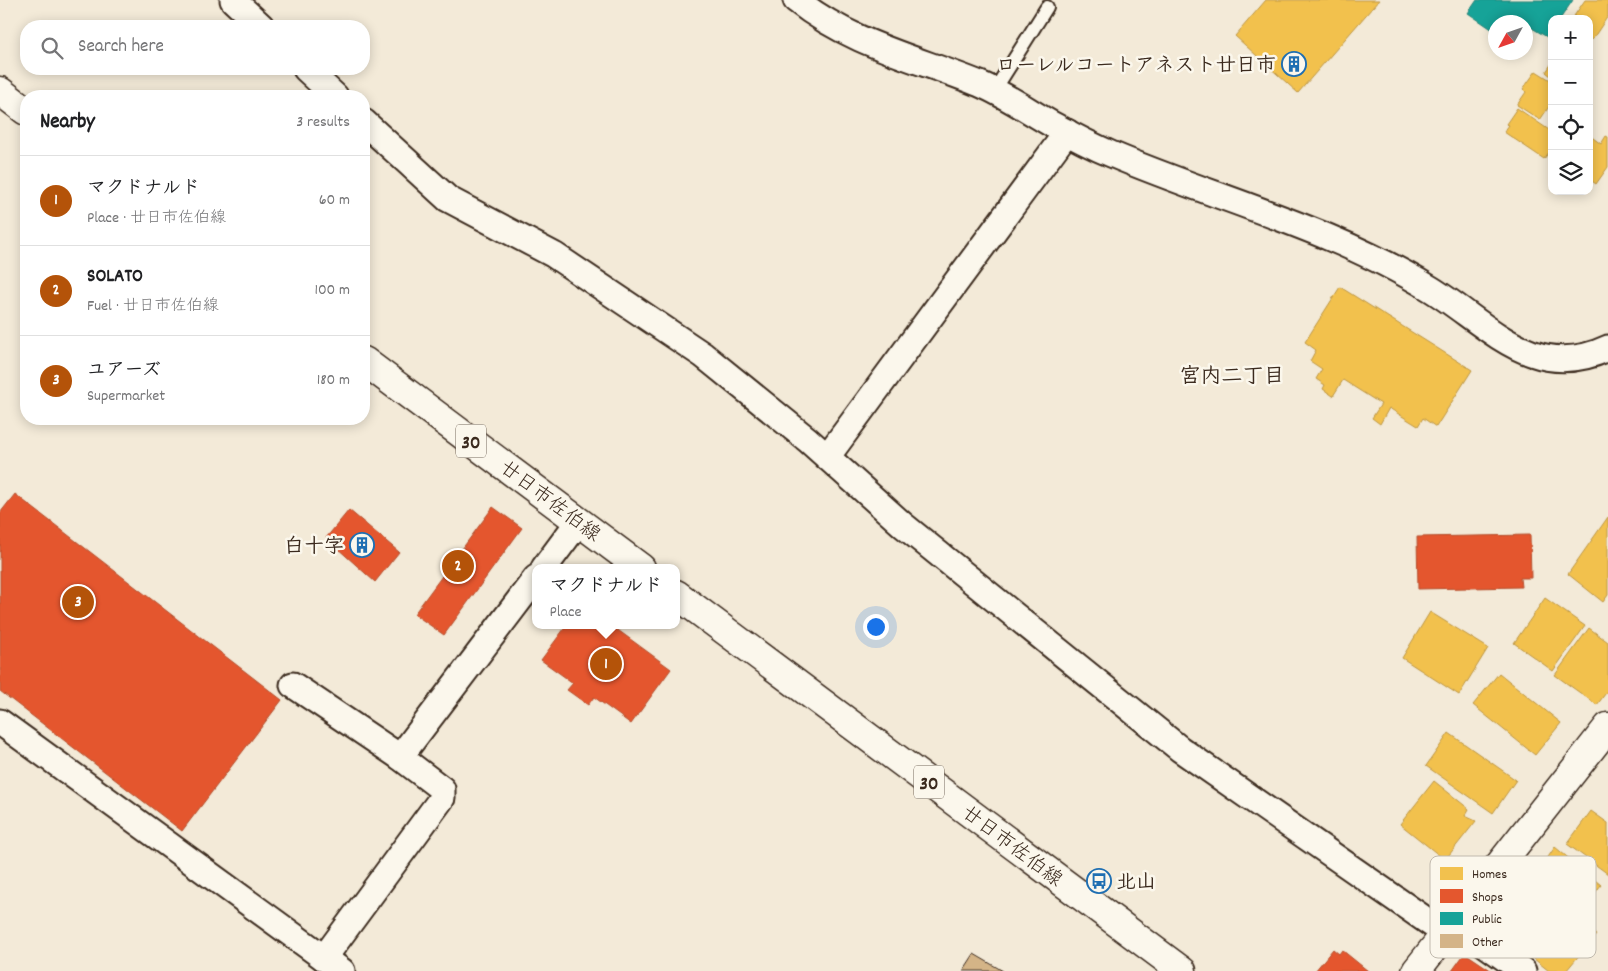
<!DOCTYPE html>
<html lang="en">
<head>
<meta charset="utf-8">
<style>
  :root { --surface:#fff; --page:#f2f2f2; --text:#202124; --muted:#757577; --line:#e0e0e0; --accent:#b45309 }
  body { margin:0; font-family:Dekko,"Klee One",sans-serif; background:var(--page); color:var(--text) }
  .controls { position:absolute; right:15px; top:15px; display:grid; overflow:hidden; border-radius:10px; box-shadow:0 2px 12px #0003 }
  .controls button { width:45px; height:45px; display:grid; place-items:center; padding:0; border:0; border-bottom:1px solid var(--line); background:var(--surface); color:var(--text); font:25px sans-serif }
  .compass { position:absolute; left:1488px; top:15px; width:45px; height:45px; border-radius:50%; background:var(--surface); box-shadow:0 2px 12px #0003; rotate:230deg }
  .you { position:absolute; left:875px; top:626px; width:18px; height:18px; margin:-12px; border:4px solid #fff; border-radius:50%; background:#1a73e8; box-shadow:0 0 0 8px #1a73e833 }
  .badge { display:grid; place-items:center; width:32px; height:32px; border-radius:50%; background:var(--accent); color:#fff; font-size:16px; font-weight:700 }
  .pin { position:absolute; translate:-50% -50%; border:2px solid #fff; box-shadow:0 1px 5px #0006 }
  .popup { position:absolute; left:532px; top:564px; width:148px; height:65px; box-sizing:border-box; display:grid; place-content:center; border-radius:10px; background:var(--surface); filter:drop-shadow(0 1px 4px #0005); font-size:16px; white-space:nowrap; color:var(--muted) }
  .popup b { font-size:19px; color:var(--text) }
  .popup::after { content:''; position:absolute; left:50%; top:100%; margin-left:-10px; border:10px solid transparent; border-top-color:var(--surface) }
  .list { margin:0; padding:0; list-style:none }
  h2 { display:flex; justify-content:space-between; align-items:center; height:65px; margin:0; padding:0 20px; font-size:21px }
  h2 small { font-size:16px; font-weight:400; color:var(--muted) }
  .list li { display:grid; grid-template-columns:32px 1fr auto; gap:15px; align-items:center; box-sizing:border-box; height:90px; padding:0 20px; border-top:1px solid var(--line) }
  .list b { display:block; font-size:19px; white-space:nowrap }
  .list p { margin:0; font-size:16px; white-space:nowrap; color:var(--muted) }
  .list em { font-size:16px; font-style:normal; color:var(--muted) }
  .icon { flex:none; width:28px; height:28px; fill:none; stroke:currentColor; stroke-width:2; stroke-linecap:round; stroke-linejoin:round }
  .map { position:relative; flex:none; width:1608px; height:971px; overflow:hidden }
  .search { position:absolute; background:var(--surface); box-shadow:0 2px 12px #0003; left:20px; top:20px; width:350px; height:55px; display:flex; align-items:center; gap:12px; box-sizing:border-box; padding:0 18px; border-radius:20px; color:var(--muted); font-size:19px }
  .panel { position:absolute; background:var(--surface); box-shadow:0 2px 12px #0003; left:20px; top:90px; width:350px; height:335px; border-radius:20px }
  .map>svg:first-child { display:block }
  .homes { fill:#f2c14e; stroke:#bb9440 }
  .shops { fill:#e4572e; stroke:#b14a29 }
  .public { fill:#17a398; stroke:#227f73 }
  .building { fill:#d4b487; stroke:#3b2a1e }
  .lines { fill:none; stroke-linecap:round; stroke-linejoin:round }
  .service-casing { stroke:#3b2a1e; stroke-width:16 }
  .minor-casing { stroke:#3b2a1e; stroke-width:29 }
  .tertiary-casing { stroke:#3b2a1e; stroke-width:31 }
  .primary-casing { stroke:#3b2a1e; stroke-width:31 }
  .service { stroke:#fbf7ec; stroke-width:12 }
  .minor { stroke:#fbf7ec; stroke-width:25 }
  .tertiary { stroke:#fbf7ec; stroke-width:28 }
  .primary { stroke:#fbf7ec; stroke-width:28 }
  .labels { text-anchor:middle; stroke-width:5; stroke-linejoin:round; paint-order:stroke }
  .shield { fill:#fbf7ec; stroke:#75685c; stroke-width:1 }
  .shield-label { font-size:19px; font-weight:bold; fill:#3b2a1e }
  .poi-label { font-size:20px; font-weight:bold; fill:#3b2a1e; stroke:#fbf7ec; text-anchor:end }
  .street-label { font-size:20px; fill:#3b2a1e; stroke:#fbf7ec }
  .neighbourhood-label { font-size:21px; font-weight:bold; fill:#3b2a1e; stroke:#fbf7ec }
  .key { fill:#fbf7ec; stroke:#c1baae; stroke-width:1 }
  .key-label { font-size:14px; fill:#3b2a1e }
</style>
</head>
<body>
<div class="map">
<svg width="1608" height="971" viewBox="0 0 1608 971">
  <rect width="100%" height="100%" fill="#f3ead8"/>
  <filter id="ink" filterUnits="userSpaceOnUse"><feTurbulence type="fractalNoise" baseFrequency=".02" numOctaves="2"/><feDisplacementMap in="SourceGraphic" scale="10" xChannelSelector="R" yChannelSelector="G"/><feConvolveMatrix kernelMatrix="1 2 1 2 8 2 1 2 1" color-interpolation-filters="sRGB"/></filter>
  <g filter="url(#ink)">
    <!-- homes -->
    <g class="homes">
      <polygon points="1266,0 1379,0 1298,93 1235,36"/>
      <polygon points="1585,0 1608,0 1608,16 1592,40 1589,37 1589,19 1572,19"/>
      <polygon points="1552,63 1552,77 1546,72"/>
      <polygon points="1536,71 1552,81 1552,102 1540,120 1517,105 1526,92 1523,89"/>
      <polygon points="1517,108 1552,132 1552,148 1544,159 1504,132 1509,125 1506,124"/>
      <polygon points="1589,135 1601,144 1606,136 1608,137 1608,167 1596,184 1589,179"/>
      <polygon points="1340,287 1472,370 1436,427 1423,418 1418,426 1389,408 1380,424 1372,418 1381,404 1343,380 1333,396 1323,389 1325,385 1316,379 1322,369 1310,361 1316,350 1305,342"/>
      <polygon points="1608,517 1608,595 1603,602 1568,574"/>
      <polygon points="1545,598 1585,626 1553,671 1514,643"/>
      <polygon points="1430,612 1488,648 1459,695 1402,658"/>
      <polygon points="1589,628 1608,642 1608,690 1597,705 1555,675"/>
      <polygon points="1499,673 1561,723 1535,755 1473,705"/>
      <polygon points="1449,733 1516,780 1493,813 1426,766"/>
      <polygon points="1434,781 1469,809 1465,816 1476,821 1445,860 1400,824"/>
      <polygon points="1591,811 1608,823 1608,874 1567,844"/>
      <polygon points="1555,847 1601,885 1581,911 1536,875"/>
      <polygon points="1571,914 1596,935 1566,971 1549,971 1534,959"/>
    </g>
    <!-- shops -->
    <g class="shops">
      <polygon points="15,494 282,700 182,831 0,691 0,513"/>
      <polygon points="493,507 522,528 444,635 414,614"/>
      <polygon points="349,510 399,552 375,582 326,538"/>
      <polygon points="1530,535 1531,578 1520,578 1521,587 1418,589 1417,537"/>
      <polygon points="567,625 611,625 671,669 631,724 594,697 588,705 567,690 573,683 541,660"/>
      <polygon points="1333,949 1339,954 1342,950 1368,971 1315,971"/>
      <polygon points="1465,953 1492,971 1452,971"/>
    </g>
    <!-- public -->
    <polygon class="public" points="1477,0 1573,0 1560,19 1552,19 1552,30 1547,37 1527,25 1526,28 1526,22 1496,22 1496,32 1468,13"/>
    <!-- building -->
    <polygon class="building" points="974,954 1003,971 963,971"/>
    <g class="lines">
      <defs>
        <polyline id="service" points="994,91 1047,7"/>
        <g id="minor">
          <polyline points="233,0 261,26"/>
          <path d="M796 0C851 44 916 58 980 84 1006 95 1030 112 1055 126 1073 136 1092 146 1111 154 1217 199 1332 228 1431 289 1489 325 1534 383 1608 348"/>
          <polyline points="306,69 335,96"/>
          <polyline points="364,122 448,199 554,255 703,355 808,440 903,525 1180,749 1433,925 1465,930 1523,971"/>
          <polyline points="827,457 1067,132"/>
          <polyline points="544,568 579,521"/>
          <polyline points="293,685 400,757 442,789 442,798 324,958"/>
          <polyline points="0,722 342,971"/>
          <polyline points="400,757 536,578"/>
        </g>
        <polyline id="tertiary" points="1416,971 1608,727"/>
        <g id="primary">
          <polyline points="0,91 26,111"/>
          <polyline points="364,361 641,568"/>
          <polyline points="676,594 1182,971"/>
        </g>
      </defs>
      <!-- service casing -->
      <use href="#service" class="service-casing"/>
      <!-- minor casing -->
      <use href="#minor" class="minor-casing"/>
      <!-- tertiary casing -->
      <use href="#tertiary" class="tertiary-casing"/>
      <!-- primary casing -->
      <use href="#primary" class="primary-casing"/>
      <!-- service -->
      <use href="#service" class="service"/>
      <!-- minor -->
      <use href="#minor" class="minor"/>
      <!-- tertiary -->
      <use href="#tertiary" class="tertiary"/>
      <!-- primary -->
      <use href="#primary" class="primary"/>
    </g>
  </g>
  <!-- icons -->
  <defs>
    <symbol id="building-ring" viewBox="-11 -11 22 22"><circle r="9.5" fill="#fbf7ec" stroke="#1f6fb2" stroke-width="1.5"/><path d="M-4-6H4V6H1V3H-1V6H-4ZM-2.5-4.3h1.7v1.8h-1.7ZM.8-4.3h1.7v1.8H.8ZM-2.5-1h1.7V.8h-1.7ZM.8-1h1.7V.8H.8Z" fill="#1f6fb2"/></symbol>
    <symbol id="bus-ring" viewBox="-11 -11 22 22"><circle r="9.5" fill="#fbf7ec" stroke="#1f6fb2" stroke-width="1.5"/><path d="M-5-6H5V4H4V6H2V4H-2V6H-4V4H-5ZM-3.5-4V0h7V-4ZM-3.5 1.2v1.5H-2V1.2ZM2 1.2v1.5H3.5V1.2Z" fill="#1f6fb2"/></symbol>
  </defs>
  <g fill-rule="evenodd">
    <use href="#building-ring" x="1280" y="50" width="28" height="28"/>
    <use href="#building-ring" x="348" y="531" width="28" height="28"/>
    <use href="#bus-ring" x="1085" y="867" width="28" height="28"/>
  </g>
  <g class="labels">
    <!-- shield labels -->
    <g class="shield">
      <rect x="456" y="424.5" width="30" height="33" rx="4"/>
      <rect x="914" y="765.5" width="30" height="33" rx="4"/>
    </g>
    <g class="shield-label">
      <text x="471" y="448">30</text>
      <text x="929" y="789">30</text>
    </g>
    <!-- poi labels -->
    <g class="poi-label">
      <text x="1276" y="71">ローレルコートアネスト廿日市</text>
      <text x="344" y="552">白十字</text>
      <text x="1116" y="888" text-anchor="start">北山</text>
    </g>
    <!-- street labels -->
    <g class="street-label">
      <text transform="translate(551 500) rotate(37)" y="7">廿日市佐伯線</text>
      <text transform="translate(1013 845) rotate(37)" y="7">廿日市佐伯線</text>
    </g>
    <!-- neighbourhood labels -->
    <g class="neighbourhood-label">
      <text x="1232" y="382">宮内二丁目</text>
    </g>
  </g>
  <!-- legend -->
  <rect x="1430" y="856" width="166" height="102" rx="8" class="key"/>
  <rect x="1440" y="867" width="23" height="13" fill="#f2c14e"/>
  <rect x="1440" y="889" width="23" height="14" fill="#e4572e"/>
  <rect x="1440" y="912" width="23" height="13" fill="#17a398"/>
  <rect x="1440" y="934" width="23" height="14" fill="#d4b487"/>
  <g class="key-label">
    <text x="1472" y="878">Homes</text>
    <text x="1472" y="901">Shops</text>
    <text x="1472" y="923">Public</text>
    <text x="1472" y="946">Other</text>
  </g>
</svg>
<div class="controls">
<button>+</button>
<button>−</button>
<button><svg class="icon" aria-label="locate" viewBox="0 0 24 24"><circle cx="12" cy="12" r="6"/><path d="M12 2v4M12 18v4M2 12h4M18 12h4"/></svg></button>
<button><svg class="icon" aria-label="layers" viewBox="0 0 24 24"><path d="M12 4l9 5-9 5-9-5zM3 14l9 5 9-5"/></svg></button>
</div>
<svg class="compass" viewBox="-18 -18 36 36"><path d="M0-13l5 13h-10z" fill="#e53935"/><path d="M0 13l5-13h-10z" fill="#757577"/></svg>
<div class="you"></div>
<div class="pin badge" style="left:606px;top:664px">1</div>
<div class="popup"><b>マクドナルド</b>Place</div>
<div class="pin badge" style="left:458px;top:566px">2</div>
<div class="pin badge" style="left:78px;top:602px">3</div>
<div class="search"><svg class="icon" aria-label="search" viewBox="0 0 24 24"><circle cx="10" cy="10" r="6"/><path d="M15 15l6 6"/></svg>Search here</div>
<section class="panel">
<h2>Nearby<small>3 results</small></h2>
<ul class="list">
<li><span class="badge">1</span><div><b>マクドナルド</b><p>Place · 廿日市佐伯線</p></div><em>60 m</em></li>
<li><span class="badge">2</span><div><b>SOLATO</b><p>Fuel · 廿日市佐伯線</p></div><em>100 m</em></li>
<li><span class="badge">3</span><div><b>ユアーズ</b><p>Supermarket</p></div><em>180 m</em></li>
</ul>
</section>
</div>
</body>
</html>
